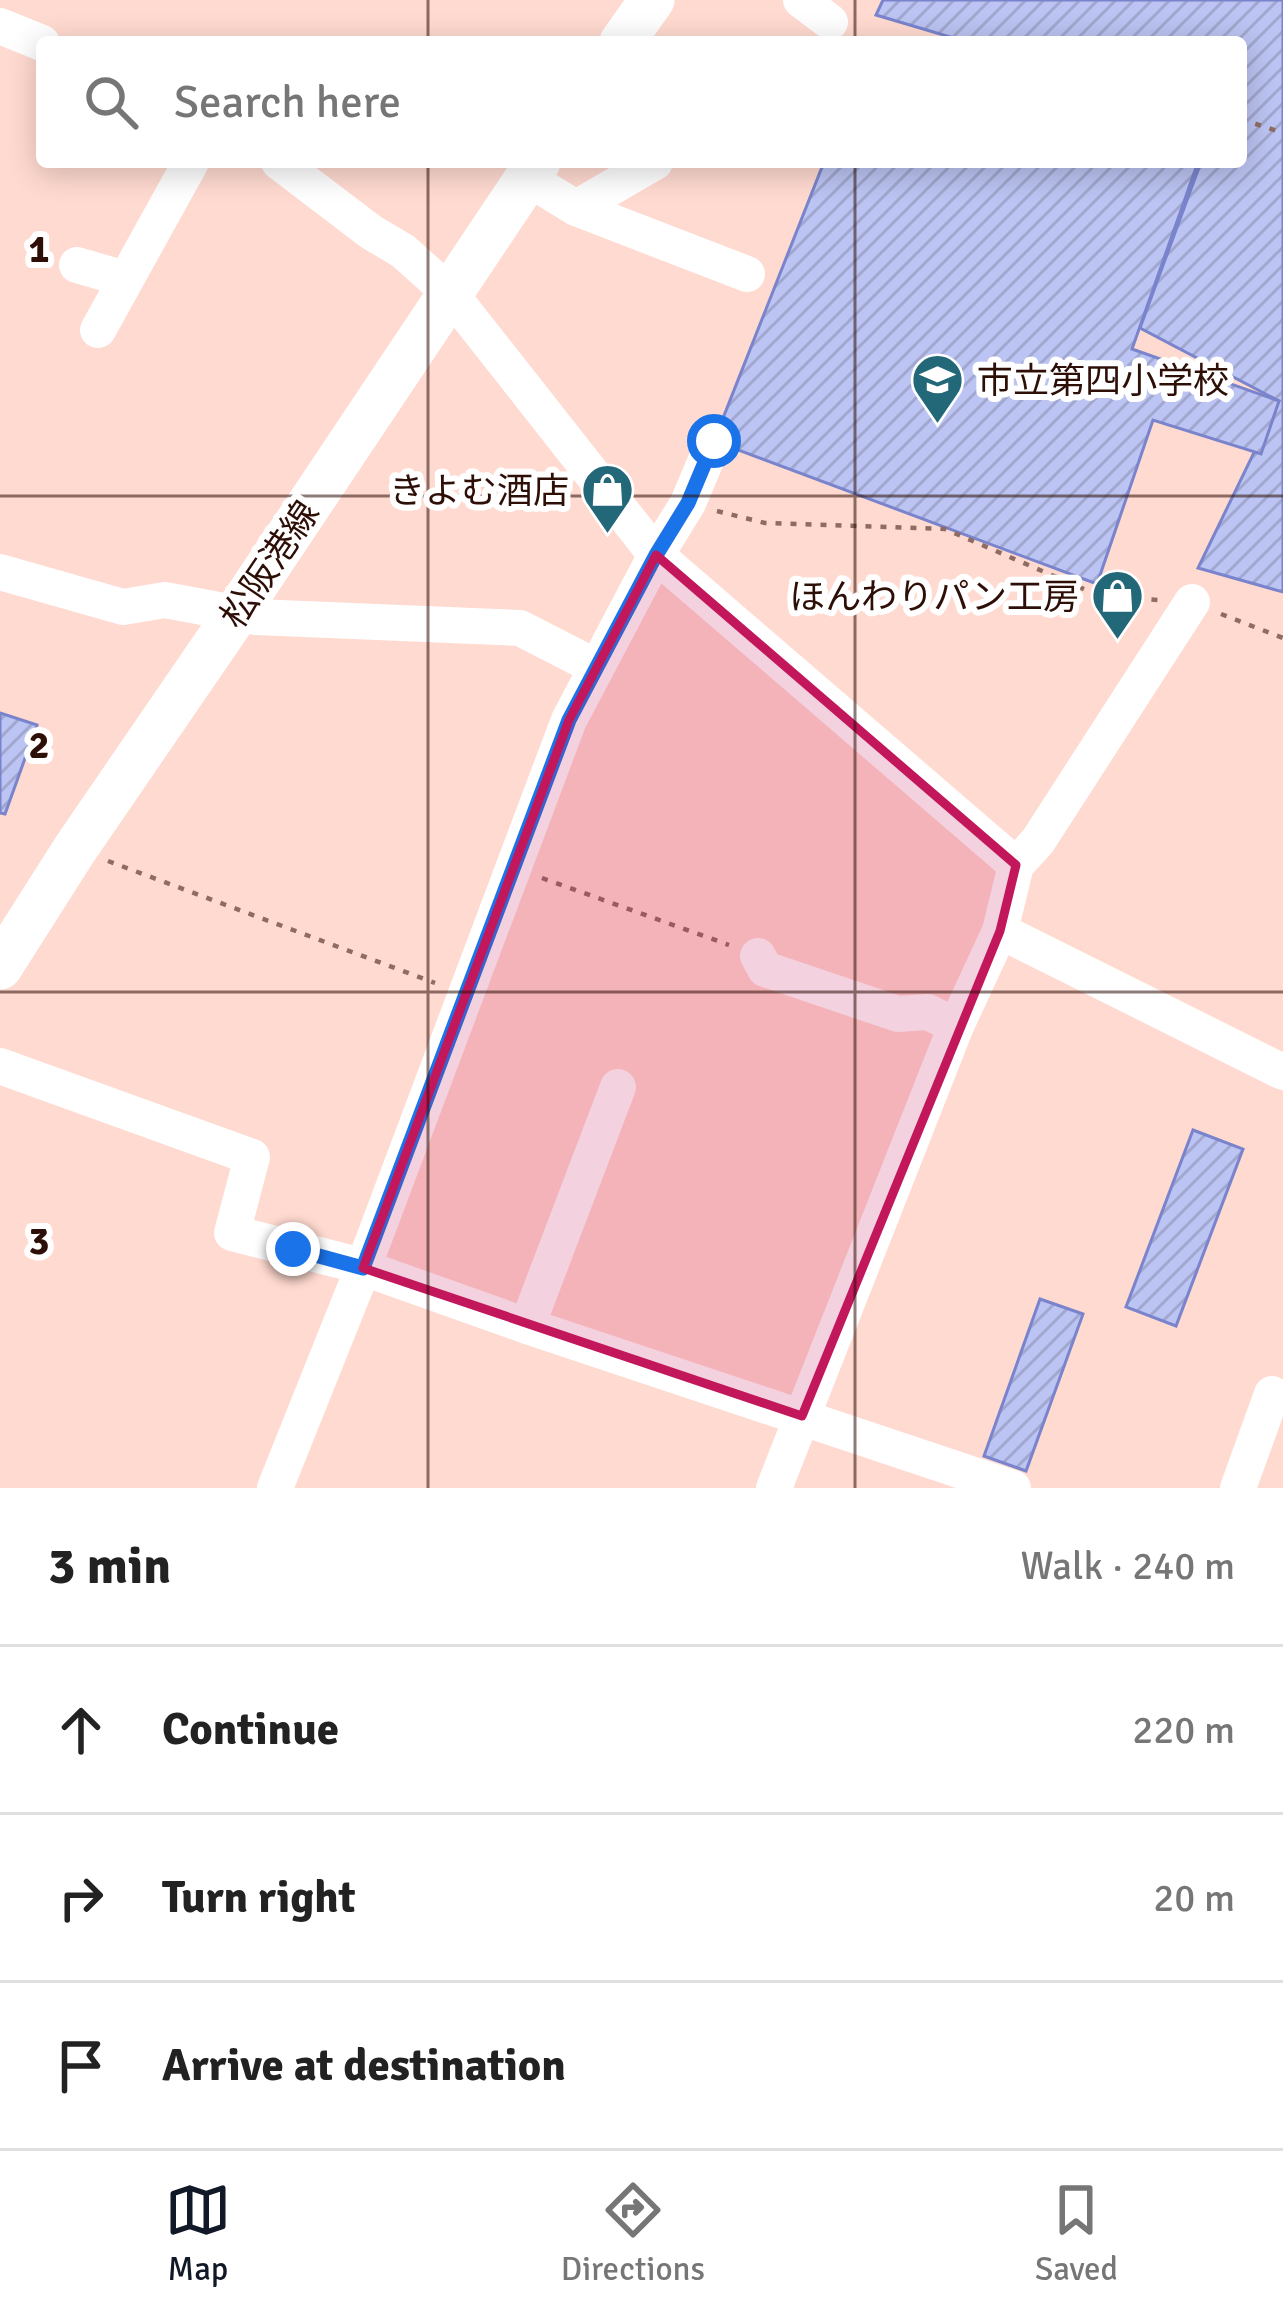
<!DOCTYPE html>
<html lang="en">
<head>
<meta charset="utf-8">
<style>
  :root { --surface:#fff; --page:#f2f2f2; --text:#222; --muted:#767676; --line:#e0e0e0; --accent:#111827 }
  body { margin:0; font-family:Signika,"Noto Sans JP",sans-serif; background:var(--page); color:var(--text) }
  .stop { position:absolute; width:36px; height:36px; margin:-27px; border:9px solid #1a73e8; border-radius:50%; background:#fff }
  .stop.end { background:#1a73e8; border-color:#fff; box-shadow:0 3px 12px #0008 }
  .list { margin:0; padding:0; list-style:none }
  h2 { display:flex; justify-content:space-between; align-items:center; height:156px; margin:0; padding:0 48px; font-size:51px }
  h2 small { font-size:39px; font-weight:400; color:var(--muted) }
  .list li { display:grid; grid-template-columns:78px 1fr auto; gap:36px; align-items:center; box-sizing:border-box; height:168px; padding:0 48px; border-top:3px solid var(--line) }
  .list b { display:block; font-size:45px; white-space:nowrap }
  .list em { font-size:39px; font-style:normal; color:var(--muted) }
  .icon { flex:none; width:66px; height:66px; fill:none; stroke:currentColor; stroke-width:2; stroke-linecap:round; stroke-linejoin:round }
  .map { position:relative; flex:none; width:1283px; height:1488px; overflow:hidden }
  .search { position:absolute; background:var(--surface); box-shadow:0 6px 30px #0003; left:36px; right:36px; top:36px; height:132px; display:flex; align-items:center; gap:30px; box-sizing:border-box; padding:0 42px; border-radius:12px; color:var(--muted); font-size:45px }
  .sheet { height:660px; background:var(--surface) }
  nav { display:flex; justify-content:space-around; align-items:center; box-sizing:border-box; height:168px; border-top:3px solid var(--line); background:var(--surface); font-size:33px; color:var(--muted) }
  nav a { display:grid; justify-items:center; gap:6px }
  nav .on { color:var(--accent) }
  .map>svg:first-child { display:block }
  .building { fill:url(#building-hatch); stroke:#7984cc; stroke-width:3 }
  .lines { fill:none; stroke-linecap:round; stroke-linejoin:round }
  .path { stroke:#8e6c63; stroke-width:4.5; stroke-dasharray:6 9; stroke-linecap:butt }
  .minor { stroke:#fff; stroke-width:36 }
  .major { stroke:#fff; stroke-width:45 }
  .route { stroke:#1a73e8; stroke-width:15 }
  .marked { fill:#c2185b; fill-opacity:0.2; stroke:#c2185b; stroke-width:9; stroke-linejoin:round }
  .grid { fill:none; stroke:#2e0f07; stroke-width:3; stroke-opacity:0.55 }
  .labels { text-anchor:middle; stroke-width:12; stroke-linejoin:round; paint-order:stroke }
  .poi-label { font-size:36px; fill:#2e0f07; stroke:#fff; text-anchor:end }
  .street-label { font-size:36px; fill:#2e0f07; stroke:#fff }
  .grid-label { font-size:39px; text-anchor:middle; font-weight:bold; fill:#2e0f07; stroke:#fff; stroke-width:12; stroke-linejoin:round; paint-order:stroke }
</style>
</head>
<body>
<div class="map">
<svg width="1283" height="1488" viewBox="0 0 1283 1488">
  <defs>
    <pattern id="building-hatch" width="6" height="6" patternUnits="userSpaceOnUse" patternTransform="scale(3)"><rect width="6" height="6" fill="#bbc4f2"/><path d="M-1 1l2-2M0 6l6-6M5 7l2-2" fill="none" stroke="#a1a7ce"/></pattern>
  </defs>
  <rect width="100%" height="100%" fill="#ffdad0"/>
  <!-- building -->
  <g class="building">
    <polygon points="883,0 1283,0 1283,592 1198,568 1279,401 1140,328 1201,162 1241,162 1241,42 967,42 876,15"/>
    <polygon points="824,162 1198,162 1132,349 1279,401 1261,454 1153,420 1097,584 714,441"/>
    <polygon points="0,713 37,725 5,814 0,813"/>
    <polygon points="1193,1130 1243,1149 1176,1326 1126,1307"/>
    <polygon points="1040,1299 1083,1314 1026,1471 984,1456"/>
  </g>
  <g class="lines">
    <!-- path -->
    <g class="path">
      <polyline points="1241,119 1283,133"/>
      <polyline points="717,511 765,523 945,529 1100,596 1158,600"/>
      <polyline points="1221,614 1283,638"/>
      <polyline points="108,861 435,983"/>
      <polyline points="542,878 729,945"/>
    </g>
    <!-- minor -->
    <g class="minor">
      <polyline points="801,0 830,22"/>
      <polyline points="0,26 42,43"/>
      <polyline points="279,162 371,232 403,251 449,292 656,555 1016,865"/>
      <polyline points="527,178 576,208 747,274"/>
      <polyline points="576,208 655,162"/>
      <polyline points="77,265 125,279"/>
      <polyline points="98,330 191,162"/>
      <polyline points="0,572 123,607 165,600 256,617 520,628 596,667"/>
      <polyline points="1000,931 1283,1072"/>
      <polyline points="758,956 765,969 898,1014 928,1012 956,1026"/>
      <polyline points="0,1066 252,1157 232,1233 350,1263 527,1326 1013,1488"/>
      <polyline points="527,1326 618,1087"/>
      <polyline points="275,1488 363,1268 569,720 656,555 688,503 714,441"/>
      <polyline points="774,1488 956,1026 1000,931 1016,865 1038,841 1192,602"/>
      <polyline points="1238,1488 1272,1394"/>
    </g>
    <!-- major -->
    <g class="major">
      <polyline points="622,42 652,0"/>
      <polyline points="0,967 75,849 236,614 538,162"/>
    </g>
  </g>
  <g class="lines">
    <!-- route -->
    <polyline class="route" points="293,1249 363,1268 569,720 656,555 688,503 714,441"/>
  </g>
  <!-- marked area -->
  <path class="marked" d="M656 555 1016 865 1000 931 802 1416 363 1268 569 720Z"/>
  <!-- grid -->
  <path class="grid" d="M428 0V42M855 0V42M428 162V1488M855 162V1488M0 496H1283M0 992H1283"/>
  <!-- icons -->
  <defs>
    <symbol id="school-pin" viewBox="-11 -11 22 30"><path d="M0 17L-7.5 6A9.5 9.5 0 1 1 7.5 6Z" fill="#236878" stroke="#fff"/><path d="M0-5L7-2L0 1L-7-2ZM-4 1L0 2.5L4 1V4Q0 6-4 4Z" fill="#fff"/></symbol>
    <symbol id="shop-pin" viewBox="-11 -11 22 30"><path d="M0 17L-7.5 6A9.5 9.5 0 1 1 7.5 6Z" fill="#236878" stroke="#fff"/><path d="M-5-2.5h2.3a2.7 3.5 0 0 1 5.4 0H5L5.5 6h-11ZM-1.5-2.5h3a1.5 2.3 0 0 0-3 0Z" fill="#fff"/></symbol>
  </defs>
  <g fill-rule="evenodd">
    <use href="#school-pin" x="908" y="350" width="59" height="81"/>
    <use href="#shop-pin" x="578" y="460" width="59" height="81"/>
    <use href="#shop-pin" x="1088" y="566" width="59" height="81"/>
  </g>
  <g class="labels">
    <!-- poi labels -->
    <g class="poi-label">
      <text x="977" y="393" text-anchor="start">市立第四小学校</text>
      <text x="569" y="503">きよむ酒店</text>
      <text x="1079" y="609">ほんわりパン工房</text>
    </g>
    <!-- street labels -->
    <g class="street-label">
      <text transform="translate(269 564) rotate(-56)" y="13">松阪港線</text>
    </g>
  </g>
  <g class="grid-label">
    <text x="39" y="262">1</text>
    <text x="39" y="758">2</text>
    <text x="39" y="1254">3</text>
  </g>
</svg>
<div class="stop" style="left:714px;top:441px"></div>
<div class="stop end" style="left:293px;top:1249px"></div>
<div class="search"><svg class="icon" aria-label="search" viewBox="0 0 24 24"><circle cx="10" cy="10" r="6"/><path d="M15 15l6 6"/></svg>Search here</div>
</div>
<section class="sheet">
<h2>3 min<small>Walk · 240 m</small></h2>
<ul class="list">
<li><svg class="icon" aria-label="ahead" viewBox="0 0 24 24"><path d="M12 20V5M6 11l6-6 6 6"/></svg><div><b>Continue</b></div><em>220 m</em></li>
<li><svg class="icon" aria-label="right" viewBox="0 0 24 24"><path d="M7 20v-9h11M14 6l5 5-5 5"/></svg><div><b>Turn right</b></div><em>20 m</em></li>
<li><svg class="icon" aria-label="arrive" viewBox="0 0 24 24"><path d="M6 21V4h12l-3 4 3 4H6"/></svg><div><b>Arrive at destination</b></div></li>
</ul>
</section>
<nav>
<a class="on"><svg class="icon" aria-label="map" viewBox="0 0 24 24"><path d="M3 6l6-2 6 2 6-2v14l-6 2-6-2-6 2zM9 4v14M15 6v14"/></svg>Map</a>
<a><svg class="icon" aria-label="directions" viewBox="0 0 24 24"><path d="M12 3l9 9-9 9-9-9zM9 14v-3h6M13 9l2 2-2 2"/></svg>Directions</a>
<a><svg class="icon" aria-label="saved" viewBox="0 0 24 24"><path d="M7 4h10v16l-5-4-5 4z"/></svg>Saved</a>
</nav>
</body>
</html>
